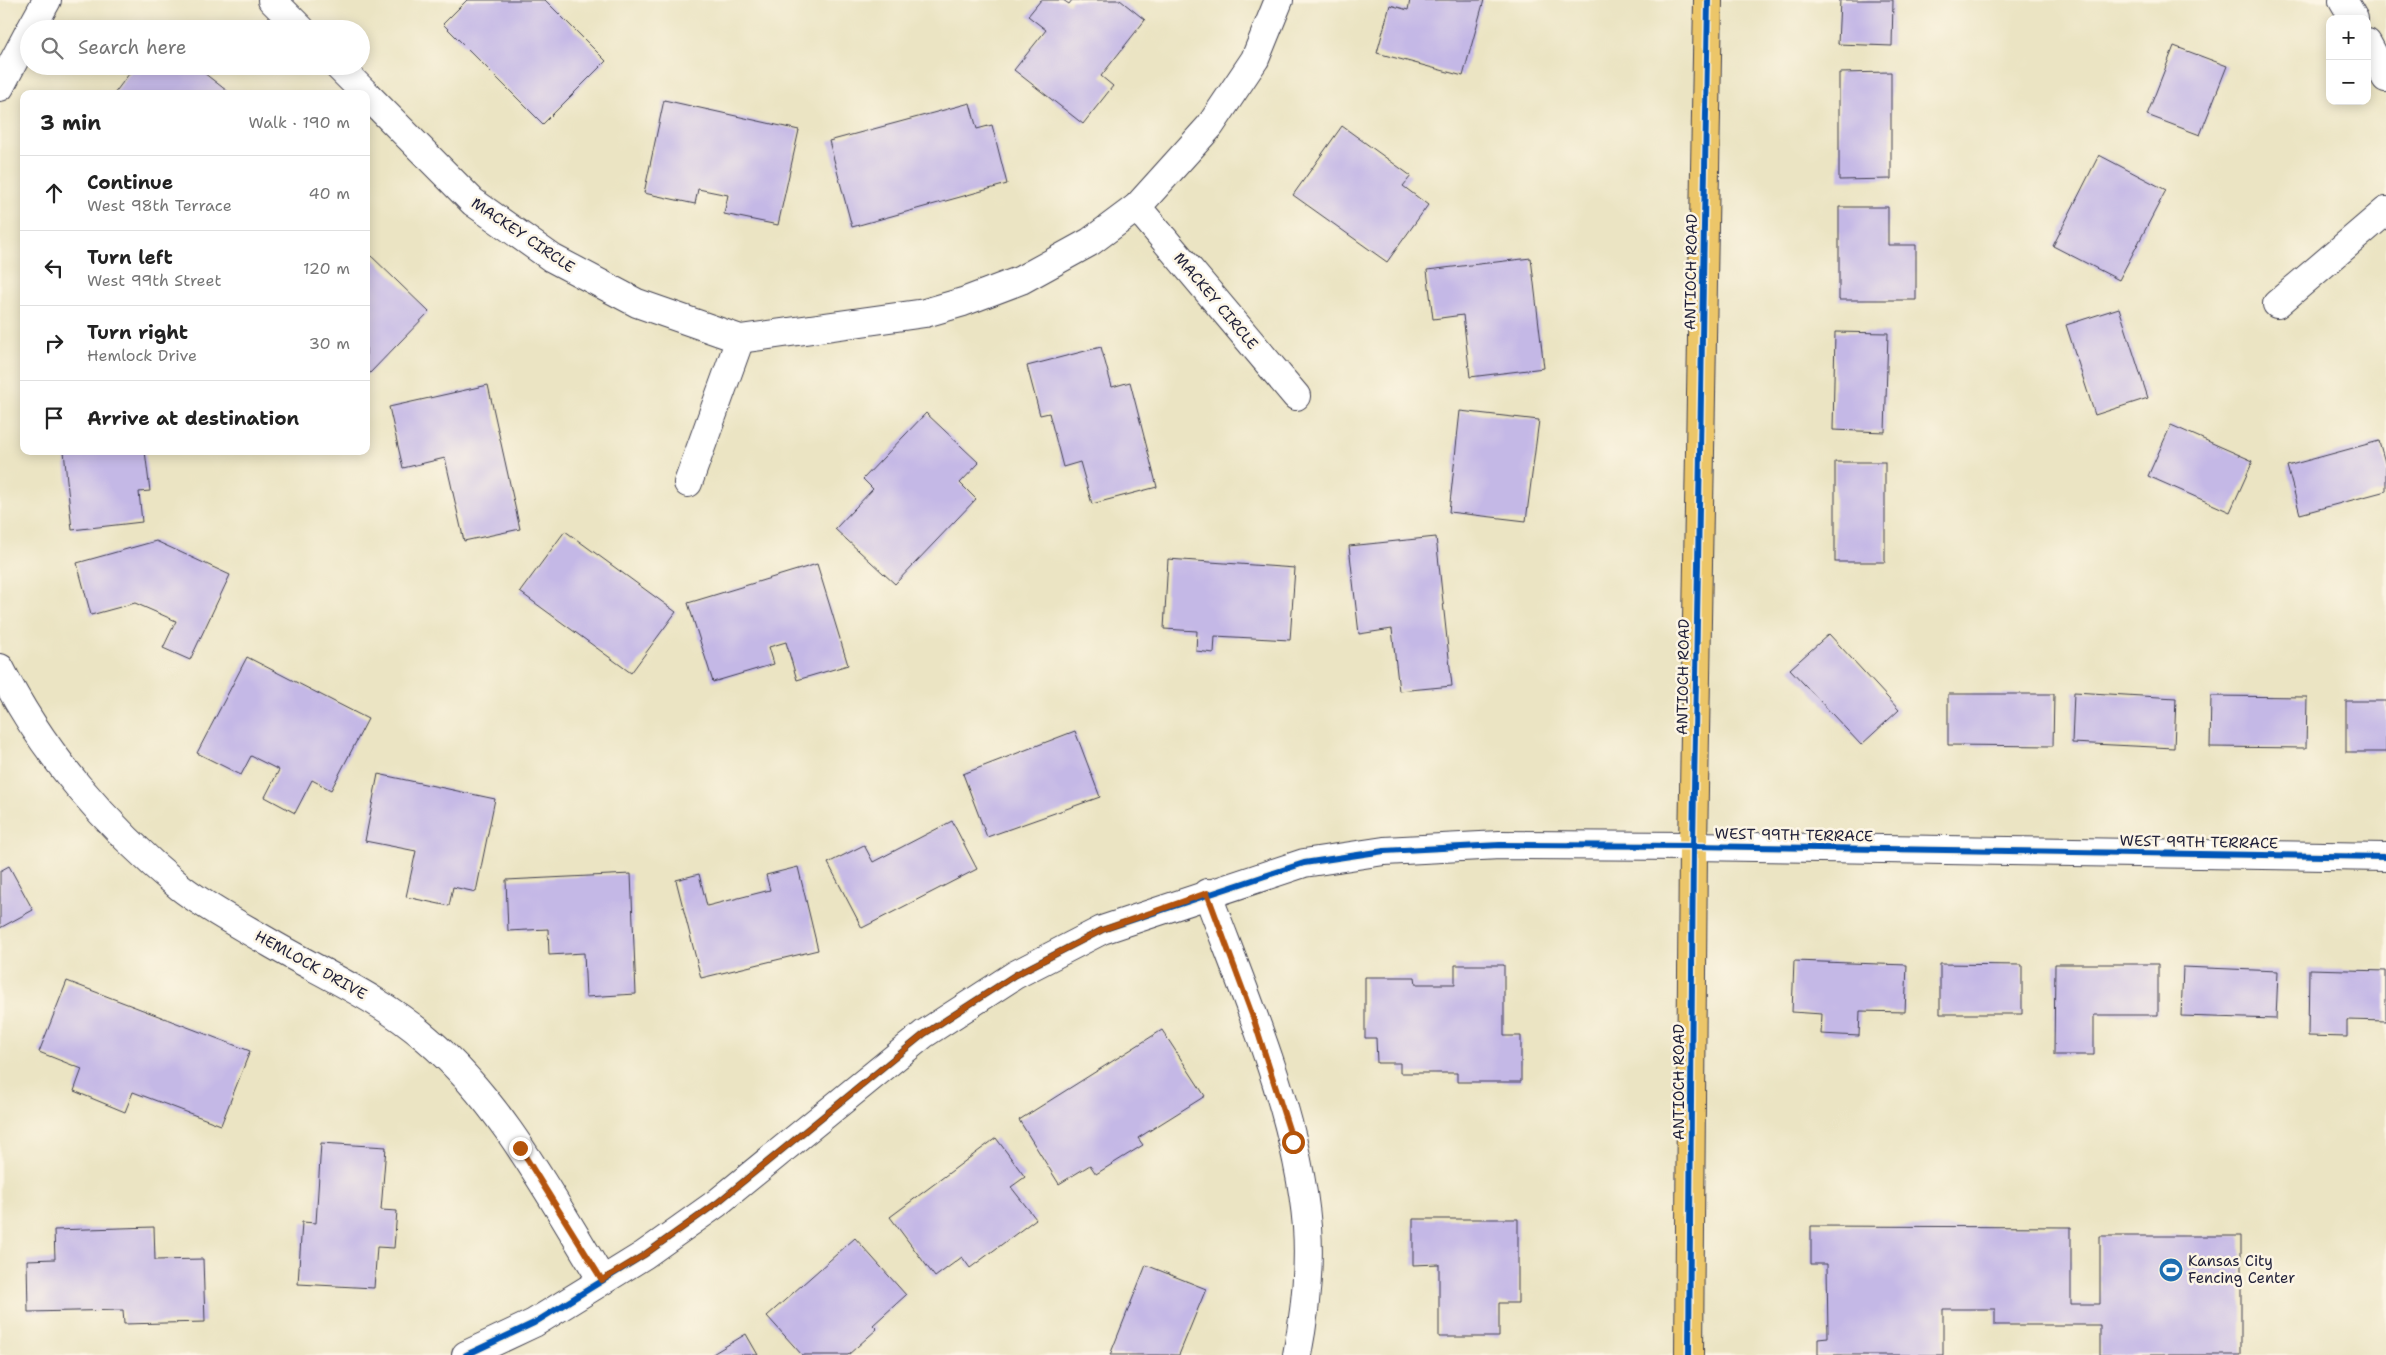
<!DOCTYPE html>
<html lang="en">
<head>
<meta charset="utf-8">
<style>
  :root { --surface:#fff; --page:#f2f2f2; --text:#222; --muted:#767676; --line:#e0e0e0 }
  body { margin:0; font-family:"Shantell Sans",sans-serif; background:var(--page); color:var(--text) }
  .controls { position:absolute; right:15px; top:15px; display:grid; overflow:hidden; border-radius:10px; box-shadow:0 2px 12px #0003 }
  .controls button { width:45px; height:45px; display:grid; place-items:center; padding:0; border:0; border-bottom:1px solid var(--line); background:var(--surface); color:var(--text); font:25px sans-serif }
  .stop { position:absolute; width:15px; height:15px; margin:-11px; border:4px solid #b45309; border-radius:50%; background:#fff }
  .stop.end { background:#b45309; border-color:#fff; box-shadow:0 1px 5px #0008 }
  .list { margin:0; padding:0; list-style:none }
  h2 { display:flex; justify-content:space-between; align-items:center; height:65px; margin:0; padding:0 20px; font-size:21px }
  h2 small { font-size:16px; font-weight:400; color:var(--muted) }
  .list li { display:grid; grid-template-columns:32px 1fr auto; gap:15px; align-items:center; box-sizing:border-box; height:75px; padding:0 20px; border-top:1px solid var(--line) }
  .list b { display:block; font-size:19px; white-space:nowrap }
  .list p { margin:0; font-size:16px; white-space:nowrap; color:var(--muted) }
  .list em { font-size:16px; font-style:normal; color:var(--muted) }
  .icon { flex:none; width:28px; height:28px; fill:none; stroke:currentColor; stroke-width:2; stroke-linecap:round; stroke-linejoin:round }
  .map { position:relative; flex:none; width:2386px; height:1355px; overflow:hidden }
  .search { position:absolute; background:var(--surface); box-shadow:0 2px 12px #0003; left:20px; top:20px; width:350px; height:55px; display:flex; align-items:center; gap:12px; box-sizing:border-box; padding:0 18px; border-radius:28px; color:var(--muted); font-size:19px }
  .panel { position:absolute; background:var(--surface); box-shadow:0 2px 12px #0003; left:20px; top:90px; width:350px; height:365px; border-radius:10px }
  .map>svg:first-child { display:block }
  .building { fill:#c4b8e6 }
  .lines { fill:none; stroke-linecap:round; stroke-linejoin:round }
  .minor-casing { stroke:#403f4f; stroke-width:30 }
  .major-casing { stroke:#403f4f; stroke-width:30 }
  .minor { stroke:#fff; stroke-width:28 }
  .major { stroke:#ecc669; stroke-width:28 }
  .cycleway-casing { stroke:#fcf5e5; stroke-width:9 }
  .cycleway { stroke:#0057b8; stroke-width:6 }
  .route { stroke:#b45309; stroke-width:6 }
  .labels { text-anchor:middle; stroke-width:5; stroke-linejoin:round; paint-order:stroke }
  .street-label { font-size:15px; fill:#22223b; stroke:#fcf5e5 }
  .poi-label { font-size:15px; fill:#22223b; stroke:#fcf5e5; text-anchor:start }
</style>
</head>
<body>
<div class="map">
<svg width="2386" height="1355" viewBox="0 0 2386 1355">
  <rect width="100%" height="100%" fill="#fcf5e5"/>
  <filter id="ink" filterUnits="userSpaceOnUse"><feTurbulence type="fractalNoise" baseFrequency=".02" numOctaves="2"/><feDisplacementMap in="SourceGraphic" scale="10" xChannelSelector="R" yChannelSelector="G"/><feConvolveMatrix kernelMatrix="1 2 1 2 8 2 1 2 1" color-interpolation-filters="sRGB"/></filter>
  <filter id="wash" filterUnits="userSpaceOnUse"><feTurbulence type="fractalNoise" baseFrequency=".0096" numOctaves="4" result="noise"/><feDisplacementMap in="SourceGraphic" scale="20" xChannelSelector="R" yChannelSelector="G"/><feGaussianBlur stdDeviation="1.12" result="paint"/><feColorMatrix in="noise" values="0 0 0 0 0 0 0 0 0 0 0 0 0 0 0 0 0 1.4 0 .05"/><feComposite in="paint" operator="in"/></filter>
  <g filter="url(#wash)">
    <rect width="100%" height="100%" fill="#ebe4c3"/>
    <g id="blocks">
      <!-- building -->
      <g class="building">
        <polygon points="467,0 545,0 606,61 543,124 443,24"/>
        <polygon points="1041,0 1063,0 1069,4 1072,0 1120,0 1145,20 1101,76 1113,86 1083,124 1014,70 1046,30 1028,16"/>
        <polygon points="1410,0 1484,0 1463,76 1377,53 1390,5 1408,10"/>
        <polygon points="1840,0 1893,0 1892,46 1838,44"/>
        <polygon points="2174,46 2227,66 2200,135 2147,115"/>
        <polygon points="135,66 195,66 231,94 114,94"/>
        <polygon points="1891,72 1891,179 1839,180 1839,73"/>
        <polygon points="664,100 799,130 778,225 724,214 728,195 698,189 695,204 644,193"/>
        <polygon points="970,103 977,129 992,125 1007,184 852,227 829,141"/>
        <polygon points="1342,126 1411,176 1403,186 1428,205 1387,262 1293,195"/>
        <polygon points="2099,155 2166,190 2119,280 2053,246"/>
        <polygon points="1839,207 1888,207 1888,245 1916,245 1916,300 1839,300"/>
        <polygon points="366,251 429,312 368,375 366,374"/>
        <polygon points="1531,258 1544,368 1470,377 1463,315 1433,319 1427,270"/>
        <polygon points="2119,308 2148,398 2095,415 2066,325"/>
        <polygon points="1835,332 1888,333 1885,432 1833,430"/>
        <polygon points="1101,347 1112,387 1130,382 1157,487 1092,504 1080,462 1063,467 1049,413 1040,415 1027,366"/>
        <polygon points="488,385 520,529 464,541 445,458 403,468 389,407"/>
        <polygon points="1460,411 1539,420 1526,521 1449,512"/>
        <polygon points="926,413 979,463 960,483 976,499 895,584 835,529 873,489 863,479"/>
        <polygon points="2171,425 2253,461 2230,512 2148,476"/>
        <polygon points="2379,441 2386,466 2386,491 2300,514 2287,466"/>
        <polygon points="64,451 145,451 150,491 139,492 142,522 72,530"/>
        <rect x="1835" y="462" width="50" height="100"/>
        <polygon points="565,531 676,612 631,673 520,592"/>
        <polygon points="1436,537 1452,686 1399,691 1392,629 1359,634 1349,546"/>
        <polygon points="156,541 230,575 190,660 163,648 176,621 135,603 91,615 77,563"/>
        <polygon points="1168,559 1295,568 1290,640 1215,636 1214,653 1196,651 1197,631 1164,629"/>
        <polygon points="817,564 848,665 797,680 786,642 769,647 774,664 713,682 688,603"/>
        <polygon points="1829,634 1899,710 1861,745 1790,669"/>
        <polygon points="247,657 368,719 331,790 312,780 295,813 265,797 279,770 251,756 241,775 197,753"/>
        <polygon points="2074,692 2176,698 2174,748 2072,743"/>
        <polygon points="1948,694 2054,694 2053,746 1948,745"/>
        <polygon points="2211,696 2307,697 2306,748 2210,747"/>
        <rect x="2346" y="701" width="40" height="51"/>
        <polygon points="1075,731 1100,797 987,837 963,774"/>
        <polygon points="378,774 495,799 476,892 453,887 449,906 406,897 416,851 365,841"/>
        <polygon points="952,821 977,869 862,928 828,863 864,845 873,862"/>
        <polygon points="9,866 33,910 0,928 0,871"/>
        <polygon points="798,867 818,950 701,978 676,880 699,874 707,906 770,890 766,875"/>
        <polygon points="631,874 636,994 586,997 584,953 549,955 548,929 508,931 506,880"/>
        <polygon points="1794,961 1907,965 1905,1012 1860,1011 1859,1036 1821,1034 1822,1014 1792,1012"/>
        <polygon points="1940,964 2022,965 2022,1014 1940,1014"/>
        <polygon points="2055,964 2158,964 2158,1015 2094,1015 2094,1055 2054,1055"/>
        <polygon points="1455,965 1504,965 1504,1036 1521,1036 1521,1082 1457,1082 1457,1073 1400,1073 1400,1063 1377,1063 1376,1038 1365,1038 1365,977 1415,977 1416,984 1455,984"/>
        <polygon points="2183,967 2278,971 2276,1019 2181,1016"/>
        <polygon points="2309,969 2386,971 2386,1021 2347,1020 2347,1037 2308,1036"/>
        <polygon points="67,981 250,1051 221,1125 133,1092 125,1112 74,1091 82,1069 39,1052"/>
        <polygon points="1162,1030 1205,1096 1138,1138 1143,1145 1096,1174 1090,1165 1059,1184 1019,1120"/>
        <polygon points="996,1138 1025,1177 1011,1187 1036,1219 970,1268 962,1257 935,1277 890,1217"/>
        <polygon points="321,1143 386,1147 381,1210 397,1211 394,1248 377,1247 374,1288 298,1284 302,1222 316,1223"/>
        <polygon points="1413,1219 1518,1219 1518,1303 1499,1303 1499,1337 1439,1337 1439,1264 1413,1265"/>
        <polygon points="1811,1226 2071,1227 2071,1304 2100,1304 2100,1236 2241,1236 2241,1355 2100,1355 2100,1325 1995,1325 1995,1309 1943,1309 1943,1355 1818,1355 1818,1338 1828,1337 1827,1264 1811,1264"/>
        <polygon points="154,1227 155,1260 203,1259 205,1322 124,1324 123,1310 28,1312 27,1260 55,1259 54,1230"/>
        <polygon points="855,1238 906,1295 873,1325 877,1329 848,1355 802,1355 767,1316"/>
        <polygon points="1146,1265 1206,1289 1179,1355 1110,1355"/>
        <polygon points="746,1334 758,1355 711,1355"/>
      </g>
    </g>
  </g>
  <g filter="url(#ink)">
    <use href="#blocks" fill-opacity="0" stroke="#403f4f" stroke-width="1"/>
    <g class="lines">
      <defs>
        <g id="minor">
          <polyline points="272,0 301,29"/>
          <polyline points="2343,0 2354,19"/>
          <polyline points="31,29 47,0"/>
          <polyline points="2367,43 2386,78"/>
          <polyline points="338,66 366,94"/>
          <polyline points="0,87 29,32"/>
          <polyline points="366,94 473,202 552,258 637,303 740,339 925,313 963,302 1021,280 1090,242 1137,207 1210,126 1255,59 1279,0"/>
          <polyline points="1137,207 1296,396"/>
          <polyline points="2277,304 2386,211"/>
          <polyline points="688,483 740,339"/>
          <path d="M0 668C42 752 107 827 180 887 204 906 243 927 270 943 323 974 380 998 427 1039 503 1104 550 1196 602 1280"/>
          <path d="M1207 893C1246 997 1298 1116 1307 1227 1310 1269 1305 1313 1297 1355"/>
          <polyline points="466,1355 534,1323 644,1255 717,1203 924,1034 1015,975 1102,930 1304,863 1384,851 1500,845 1693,846 2386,857"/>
        </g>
        <polyline id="major" points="1689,1355 1693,846 1708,0"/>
      </defs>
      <!-- minor casing -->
      <use href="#minor" class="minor-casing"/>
      <!-- major casing -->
      <use href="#major" class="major-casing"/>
      <!-- minor -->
      <use href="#minor" class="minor"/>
      <!-- major -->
      <use href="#major" class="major"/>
      <defs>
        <g id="cycleway">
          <polyline points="466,1355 534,1323 644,1255 717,1203 924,1034 1015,975 1102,930 1304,863 1384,851 1500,845 1693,846 2386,857"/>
          <polyline points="1689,1355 1693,846 1708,0"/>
        </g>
      </defs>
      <!-- cycleway casing -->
      <use href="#cycleway" class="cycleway-casing"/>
      <!-- cycleway -->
      <use href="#cycleway" class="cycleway"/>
    </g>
  </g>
  <g class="lines" filter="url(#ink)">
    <!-- route -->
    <polyline class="route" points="520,1148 602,1280 644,1255 717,1203 924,1034 1015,975 1102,930 1207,893 1254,1020 1293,1142"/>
  </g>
  <!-- icons -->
  <defs>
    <symbol id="stadium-disc" viewBox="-11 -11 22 22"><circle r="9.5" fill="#1f6fb2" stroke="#fcf5e5"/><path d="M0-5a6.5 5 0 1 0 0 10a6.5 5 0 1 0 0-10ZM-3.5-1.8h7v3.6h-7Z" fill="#fff"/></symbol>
  </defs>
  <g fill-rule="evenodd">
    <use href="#stadium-disc" x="2157" y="1256" width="28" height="28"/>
  </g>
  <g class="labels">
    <!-- street labels -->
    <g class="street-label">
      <text transform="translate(523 235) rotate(34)" y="5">MACKEY CIRCLE</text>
      <text transform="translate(1691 272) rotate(-89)" y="5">ANTIOCH ROAD</text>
      <text transform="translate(1216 301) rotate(50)" y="5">MACKEY CIRCLE</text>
      <text transform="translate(1683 677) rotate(-89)" y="5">ANTIOCH ROAD</text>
      <text transform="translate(1794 835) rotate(1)" y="5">WEST 99TH TERRACE</text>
      <text transform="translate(2199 842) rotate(1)" y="5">WEST 99TH TERRACE</text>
      <text transform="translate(311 965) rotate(29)" y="5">HEMLOCK DRIVE</text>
      <text transform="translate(1679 1082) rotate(-90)" y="5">ANTIOCH ROAD</text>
    </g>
    <!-- poi labels -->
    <g class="poi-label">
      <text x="2188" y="1266">Kansas City<tspan x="2188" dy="17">Fencing Center</tspan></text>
    </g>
  </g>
</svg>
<div class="controls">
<button>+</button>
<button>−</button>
</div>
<div class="stop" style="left:1293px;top:1142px"></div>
<div class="stop end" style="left:520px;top:1148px"></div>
<div class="search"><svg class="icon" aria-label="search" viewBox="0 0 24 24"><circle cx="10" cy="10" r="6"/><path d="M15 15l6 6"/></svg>Search here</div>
<section class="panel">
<h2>3 min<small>Walk · 190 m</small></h2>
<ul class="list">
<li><svg class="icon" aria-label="ahead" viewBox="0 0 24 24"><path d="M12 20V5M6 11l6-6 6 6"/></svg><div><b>Continue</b><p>West 98th Terrace</p></div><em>40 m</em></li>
<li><svg class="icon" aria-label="left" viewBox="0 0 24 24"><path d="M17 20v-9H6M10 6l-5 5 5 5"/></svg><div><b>Turn left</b><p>West 99th Street</p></div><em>120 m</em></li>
<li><svg class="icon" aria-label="right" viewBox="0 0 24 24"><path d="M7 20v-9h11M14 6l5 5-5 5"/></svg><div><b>Turn right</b><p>Hemlock Drive</p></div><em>30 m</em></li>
<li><svg class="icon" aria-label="arrive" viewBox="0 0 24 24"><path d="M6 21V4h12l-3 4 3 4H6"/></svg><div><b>Arrive at destination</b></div></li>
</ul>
</section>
</div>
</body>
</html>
